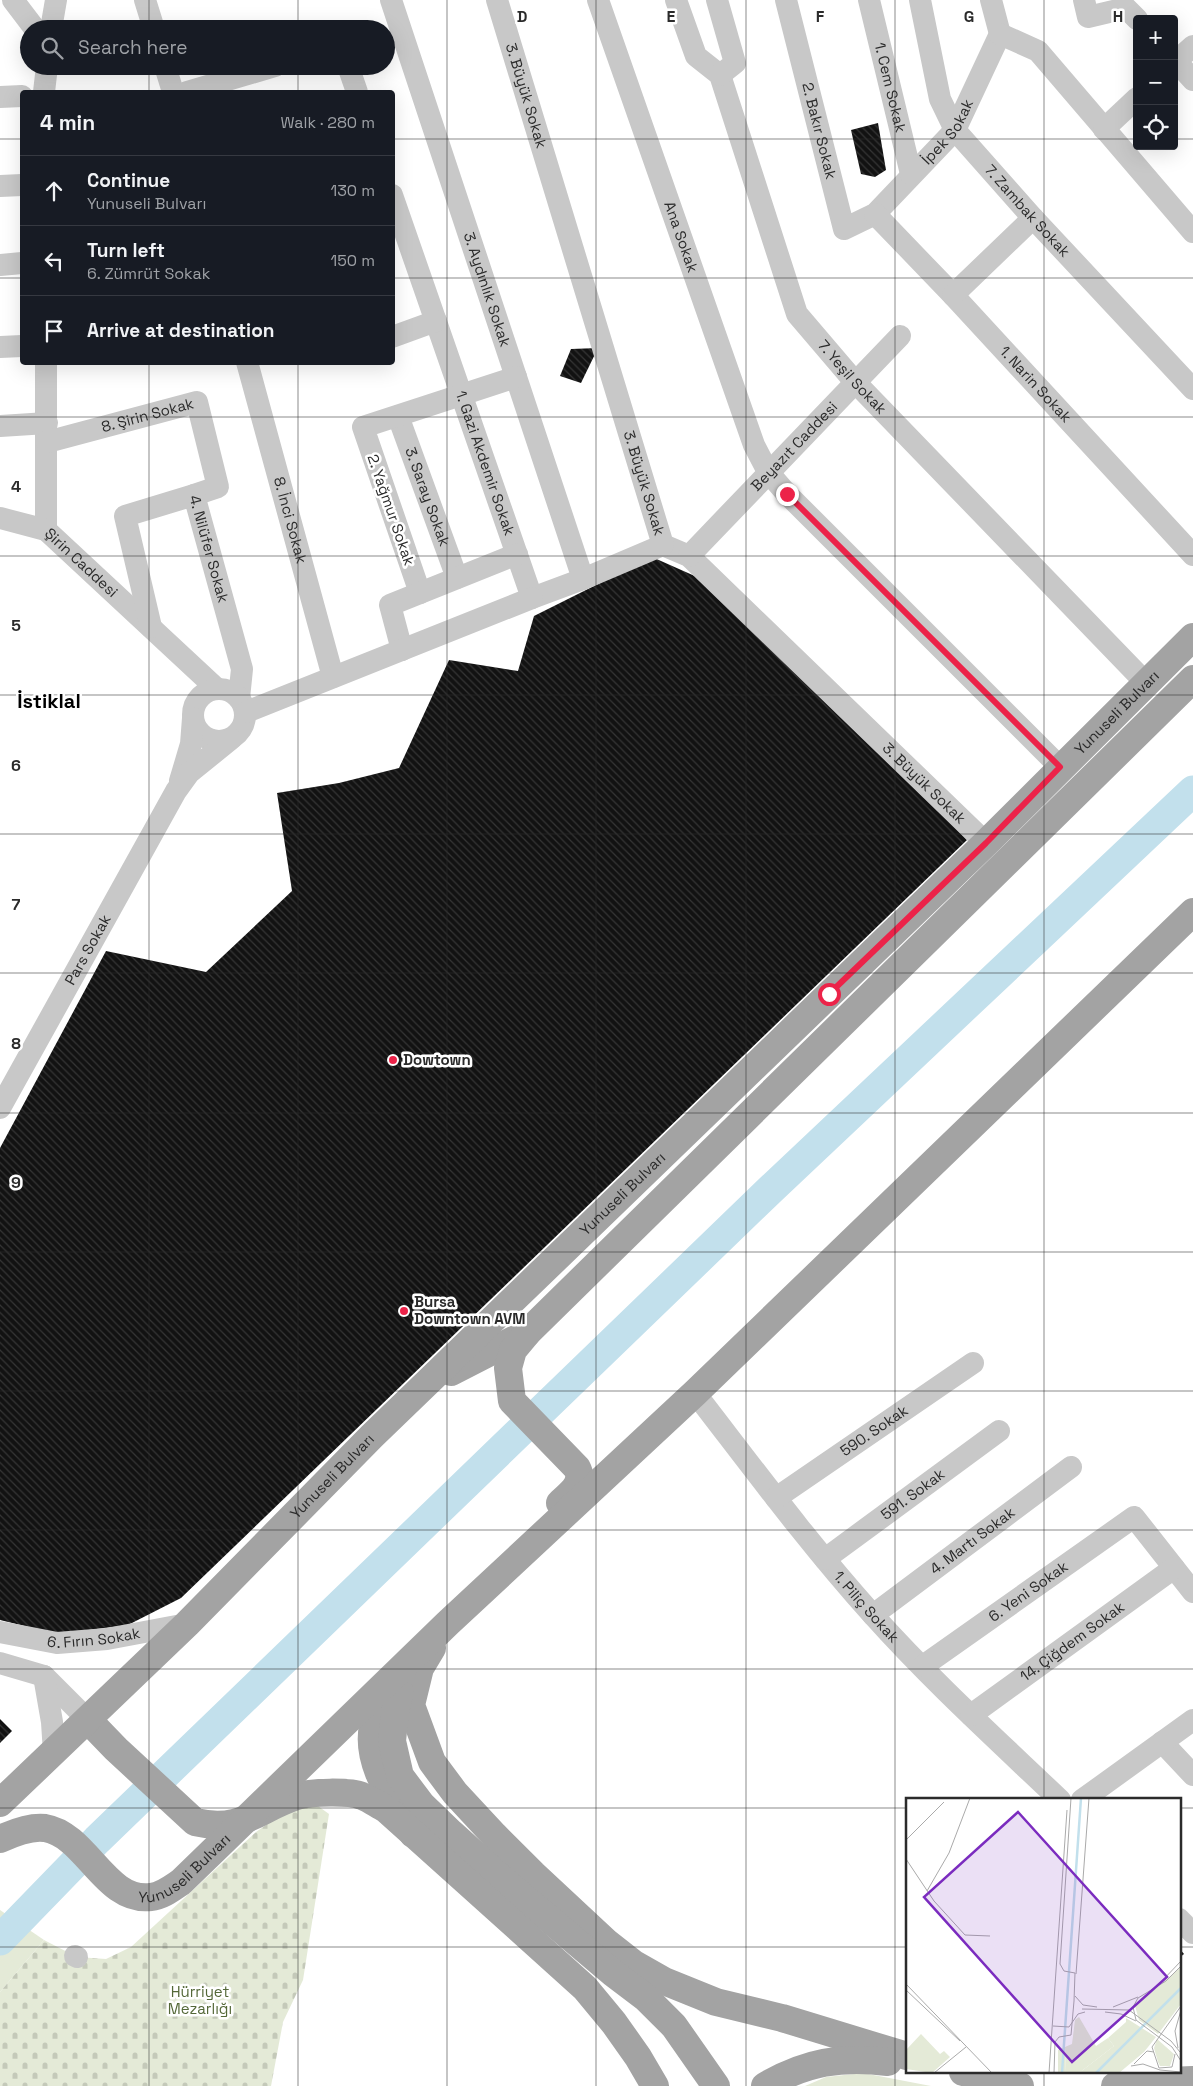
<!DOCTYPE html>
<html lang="en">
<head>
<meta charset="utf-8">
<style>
  :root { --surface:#171b24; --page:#20242c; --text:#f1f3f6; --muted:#9ea1a6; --line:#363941 }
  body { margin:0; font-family:"Space Grotesk",sans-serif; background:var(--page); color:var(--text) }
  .controls { position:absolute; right:15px; top:15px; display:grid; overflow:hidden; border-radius:5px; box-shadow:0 5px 20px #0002 }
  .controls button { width:45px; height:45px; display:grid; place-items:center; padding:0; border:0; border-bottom:1px solid var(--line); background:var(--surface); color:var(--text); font:25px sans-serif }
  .stop { position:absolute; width:15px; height:15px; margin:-11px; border:4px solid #ec2349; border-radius:50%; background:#fff }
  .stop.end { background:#ec2349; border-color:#fff; box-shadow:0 1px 5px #0008 }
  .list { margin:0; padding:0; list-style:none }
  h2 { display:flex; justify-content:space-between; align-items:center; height:65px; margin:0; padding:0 20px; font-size:21px }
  h2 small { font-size:16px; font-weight:400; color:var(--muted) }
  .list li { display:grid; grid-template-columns:32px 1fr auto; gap:15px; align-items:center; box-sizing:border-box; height:70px; padding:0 20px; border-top:1px solid var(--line) }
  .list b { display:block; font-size:19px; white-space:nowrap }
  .list p { margin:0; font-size:16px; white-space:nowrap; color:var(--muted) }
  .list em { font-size:16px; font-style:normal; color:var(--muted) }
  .icon { flex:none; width:28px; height:28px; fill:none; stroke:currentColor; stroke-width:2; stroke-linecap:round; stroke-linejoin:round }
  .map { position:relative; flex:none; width:1193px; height:2086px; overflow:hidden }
  .search { position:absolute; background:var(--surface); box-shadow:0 5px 20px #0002; left:20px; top:20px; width:375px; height:55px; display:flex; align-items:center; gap:12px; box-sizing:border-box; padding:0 18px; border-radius:28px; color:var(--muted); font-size:19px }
  .panel { position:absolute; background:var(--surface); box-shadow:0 5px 20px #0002; left:20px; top:90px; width:375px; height:275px; border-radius:5px }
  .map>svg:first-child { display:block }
  .green { fill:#e4ead7 }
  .cemetery { fill:url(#cemetery-stones) }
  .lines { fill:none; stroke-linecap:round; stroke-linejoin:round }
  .river { stroke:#c2e0ec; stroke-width:31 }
  .building { fill:url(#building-back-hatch) }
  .minor { stroke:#c8c8c8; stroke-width:22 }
  .major { stroke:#a3a3a3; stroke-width:28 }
  .route { stroke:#ec2349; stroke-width:6 }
  .grid { fill:none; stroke:#2b2b2b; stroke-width:1; stroke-opacity:0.55 }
  .poi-dot { fill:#ec2349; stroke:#fff; stroke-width:2 }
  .labels { text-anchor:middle; stroke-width:5; stroke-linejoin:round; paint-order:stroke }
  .street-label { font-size:15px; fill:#2b2b2b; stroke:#fff }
  .poi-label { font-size:15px; font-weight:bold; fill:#2b2b2b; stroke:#fff; text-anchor:start }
  .park-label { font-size:15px; fill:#546838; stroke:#fff }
  .district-label { font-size:20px; font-weight:bold; fill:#000; stroke:#fff }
  .inset-river { fill:none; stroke:#c2e0ec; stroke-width:2.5 }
  .inset-road { fill:none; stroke:#aaa; stroke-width:1 }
  .view { fill:#7b2cbf; fill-opacity:0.15; stroke:#7b2cbf; stroke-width:2.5 }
  .inset-edge { fill:none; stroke:#2b2b2b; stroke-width:2.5 }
  .grid-label { font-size:16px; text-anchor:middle; font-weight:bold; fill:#2b2b2b; stroke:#fff; stroke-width:5; stroke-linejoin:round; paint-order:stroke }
</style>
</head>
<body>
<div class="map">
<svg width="1193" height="2086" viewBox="0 0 1193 2086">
  <defs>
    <pattern id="cemetery-stones" width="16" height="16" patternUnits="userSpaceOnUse" patternTransform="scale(1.25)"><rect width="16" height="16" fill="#e4ead7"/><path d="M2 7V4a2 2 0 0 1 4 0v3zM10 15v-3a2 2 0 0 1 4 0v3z" fill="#c4c9b9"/></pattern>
    <pattern id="building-back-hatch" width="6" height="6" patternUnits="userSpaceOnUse" patternTransform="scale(1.25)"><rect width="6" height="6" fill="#121212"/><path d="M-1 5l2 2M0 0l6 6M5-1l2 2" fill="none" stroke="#353535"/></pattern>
  </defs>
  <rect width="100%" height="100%" fill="#fff"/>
  <!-- green -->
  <g class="green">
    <polygon points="0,1910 44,1940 0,1992"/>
    <polygon points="863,2073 931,2086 805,2086 826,2077"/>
  </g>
  <!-- cemetery -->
  <polygon class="cemetery" points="318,1806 329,1814 303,1980 283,2022 271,2086 0,2086 0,1992 44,1940 77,1957 106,1959 131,1947 256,1832 280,1815 300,1807"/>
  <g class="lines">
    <!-- river -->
    <polyline class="river" points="0,1940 97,1840 770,1190 1193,791"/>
  </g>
  <!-- building -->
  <g class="building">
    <polygon points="878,123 886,170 875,177 861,174 851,130"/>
    <polygon points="598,348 581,383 560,376 571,349"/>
    <polygon points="652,557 724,589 967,840 181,1598 128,1625 57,1634 0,1620 0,1148 106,951 206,972 292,891 277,793 339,783 399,768 449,660 518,671 534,616"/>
    <polygon points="0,1719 12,1731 0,1743"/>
    <polygon points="1179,1948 1184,1954 1179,1958"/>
  </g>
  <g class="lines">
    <!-- minor -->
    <g class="minor">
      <polyline points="13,0 35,29"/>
      <polyline points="145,0 154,29"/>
      <path id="s1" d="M391 0 583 579"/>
      <path id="s2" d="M497 0 663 545 689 556 986 843"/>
      <path id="s3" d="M598 0 754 445 768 472 787 494 1060 767"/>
      <path id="s4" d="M676 0 696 56 720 75 797 314 855 382 1146 683"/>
      <polyline points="717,0 735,63 720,75"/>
      <path id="s5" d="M786 0 844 229 875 214 955 130 1000 34"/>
      <path id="s6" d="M869 0 911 174"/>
      <path id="s7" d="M920 0 940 99 955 130 1033 218 1193 389"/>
      <polyline points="991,0 1000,34"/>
      <polyline points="1084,0 1088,17 1126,8 1137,19"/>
      <polyline points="51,29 56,0"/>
      <polyline points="1000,34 1038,51 1193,232"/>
      <polyline points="1174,59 1193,80"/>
      <polyline points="1174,63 1193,46"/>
      <polyline points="165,66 173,92"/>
      <polyline points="348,66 357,92"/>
      <polyline points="44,92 47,66"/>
      <polyline points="187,92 275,66"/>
      <polyline points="0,97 22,96"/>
      <polyline points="1104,129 1137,98"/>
      <polyline points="0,186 22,185"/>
      <path id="s8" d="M392 195 532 598 583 579 663 545"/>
      <path id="s9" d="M875 214 953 295 1193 555"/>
      <polyline points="0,265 22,263"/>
      <polyline points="953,295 1033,218"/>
      <polyline points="392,337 436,321"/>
      <polyline points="0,347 22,346"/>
      <path id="s10" d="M46 362V530L217 689"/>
      <path id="s11" d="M247 362 333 677"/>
      <path id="s12" d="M398 416 457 578"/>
      <polyline points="0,426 47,423"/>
      <path id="s13" d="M47 442 197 402 218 487 194 495"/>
      <polyline points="0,518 46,530"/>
      <path id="s14" d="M689 556 900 336"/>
      <polyline points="420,593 363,427 516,377"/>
      <path id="s15" d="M151 627 125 516 194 495 242 669 239 698"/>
      <polyline points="402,650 390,605 517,554"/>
      <circle cx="219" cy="715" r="26"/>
      <polyline points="246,712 532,598"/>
      <polyline points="180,781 191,744 193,718"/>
      <path id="s16" d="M0 1108 176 791 189 773 231 739"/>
      <path id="s17" d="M695 1393C753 1468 809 1544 872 1614 931 1680 996 1739 1060 1800"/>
      <path id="s18" d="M776 1498 973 1363"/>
      <path id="s19" d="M825 1559 999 1431"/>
      <path id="s20" d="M873 1615 1071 1467"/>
      <path id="s21" d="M0 1632 57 1643 107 1639 187 1624"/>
      <polyline points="0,1663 44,1676 88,1720"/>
      <path id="s22" d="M923 1666 1134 1517 1193 1592"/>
      <polyline points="44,1676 52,1722 54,1753"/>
      <path id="s23" d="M971 1715 1174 1568"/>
      <polyline points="1162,1742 1193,1775"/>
      <polyline points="1082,1800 1193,1720"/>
      <polyline points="1179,1919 1193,1933"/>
      <polyline points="75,1956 77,1957"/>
    </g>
    <!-- major -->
    <g class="major">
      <polyline points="451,1372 527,1333"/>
      <path d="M560 1503C571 1493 585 1483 577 1468L512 1401 508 1368 513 1350 528 1332 1193 679"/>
      <polyline points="432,1648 420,1668 411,1705 432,1762 455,1793 494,1835 533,1874 606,1942 634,1964 664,1981 716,2002 782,2018 907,2056"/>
      <path d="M389 1686C384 1699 376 1713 373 1726 365 1765 395 1802 413 1834"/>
      <polyline points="400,1692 395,1711 392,1741 400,1776 421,1804 451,1833 503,1880 613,1973 646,1998 674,2026 716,2086"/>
      <path d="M88 1720 116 1749 195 1822C242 1833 257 1809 297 1796 310 1792 350 1791 362 1796 370 1799 378 1805 386 1809L585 1988 614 2023 638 2057 655 2086"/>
      <path id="s24" d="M0 1803 187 1624 372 1436 986 843 1193 637"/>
      <path id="s25" d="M0 1839C13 1833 30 1826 45 1828 87 1835 105 1903 151 1897 162 1896 172 1888 181 1882L448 1623 695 1393 1193 912"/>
      <polyline points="963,2072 1020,2086"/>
      <path d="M765 2086C806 2062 841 2056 888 2062"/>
      <polyline points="1115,2086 1143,2082 1193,2080"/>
    </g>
  </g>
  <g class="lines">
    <!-- route -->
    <polyline class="route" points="787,494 1060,767 986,843 829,994"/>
  </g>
  <!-- grid -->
  <path class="grid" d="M149 0V29M298 0V29M447 0V2086M596 0V2086M746 0V2086M895 0V2086M1044 0V1800M149 66V92M298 66V92M0 139H22M392 139H1137M1174 139H1193M0 278H22M392 278H1193M149 362V2086M298 362V2086M0 417H1193M0 556H1193M0 695H1193M0 834H1193M0 973H1193M0 1113H1193M0 1252H1193M0 1391H1193M0 1530H1193M0 1669H1193M0 1808H907M1179 1808H1193M0 1947H907M1179 1947H1193M1044 2072V2086"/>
  <!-- markers -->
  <g class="poi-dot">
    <circle cx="393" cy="1060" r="5"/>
    <circle cx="404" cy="1311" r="5"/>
  </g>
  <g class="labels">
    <!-- street labels -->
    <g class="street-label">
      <text dy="5" stroke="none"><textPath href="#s6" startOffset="90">1. Cem Sokak</textPath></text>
      <text dy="5" stroke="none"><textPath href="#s2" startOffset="100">3. Büyük Sokak</textPath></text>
      <text dy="5" stroke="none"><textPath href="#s5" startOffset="381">İpek Sokak</textPath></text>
      <text dy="5" stroke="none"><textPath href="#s5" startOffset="135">2. Bakır Sokak</textPath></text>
      <text dy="5" stroke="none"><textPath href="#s7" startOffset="244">7. Zambak Sokak</textPath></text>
      <text dy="5" stroke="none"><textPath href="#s3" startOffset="251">Ana Sokak</textPath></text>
      <text dy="5" stroke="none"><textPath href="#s1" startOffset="305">3. Aydınlık Sokak</textPath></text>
      <text dy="5" stroke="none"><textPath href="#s4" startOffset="425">7. Yeşil Sokak</textPath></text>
      <text dy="5" stroke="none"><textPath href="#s9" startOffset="234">1. Narin Sokak</textPath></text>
      <text dy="5" stroke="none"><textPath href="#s13" startOffset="104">8. Şirin Sokak</textPath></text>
      <text dy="5" stroke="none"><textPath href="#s14" startOffset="152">Beyazıt Caddesi</textPath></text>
      <text dy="5" stroke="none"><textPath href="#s8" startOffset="284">1. Gazi Akdemir Sokak</textPath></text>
      <text dy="5" stroke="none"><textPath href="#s2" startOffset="505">3. Büyük Sokak</textPath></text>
      <text dy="5" stroke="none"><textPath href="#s12" startOffset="86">3. Saray Sokak</textPath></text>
      <text transform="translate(391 510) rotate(71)" y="5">2. Yağmur Sokak</text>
      <text dy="5" stroke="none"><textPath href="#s11" startOffset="164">8. İnci Sokak</textPath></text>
      <text dy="5" stroke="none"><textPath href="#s15" startOffset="242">4. Nilüfer Sokak</textPath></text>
      <text dy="5" stroke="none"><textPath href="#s10" startOffset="216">Şirin Caddesi</textPath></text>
      <text dy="5" stroke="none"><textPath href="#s24" startOffset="1561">Yunuseli Bulvarı</textPath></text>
      <text dy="5" stroke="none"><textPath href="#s2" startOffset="925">3. Büyük Sokak</textPath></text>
      <text dy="5" stroke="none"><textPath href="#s16" startOffset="181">Pars Sokak</textPath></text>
      <text dy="5" stroke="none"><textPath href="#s24" startOffset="871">Yunuseli Bulvarı</textPath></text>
      <text dy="5" stroke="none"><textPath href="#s18" startOffset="119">590. Sokak</textPath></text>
      <text dy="5" stroke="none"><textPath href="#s24" startOffset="466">Yunuseli Bulvarı</textPath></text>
      <text dy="5" stroke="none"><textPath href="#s19" startOffset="109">591. Sokak</textPath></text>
      <text dy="5" stroke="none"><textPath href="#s20" startOffset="124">4. Martı Sokak</textPath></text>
      <text dy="5" stroke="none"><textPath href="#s22" startOffset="129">6. Yeni Sokak</textPath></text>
      <text dy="5" stroke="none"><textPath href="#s17" startOffset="274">1. Piliç Sokak</textPath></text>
      <text dy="5" stroke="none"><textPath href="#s21" startOffset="95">6. Fırın Sokak</textPath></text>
      <text dy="5" stroke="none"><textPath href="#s23" startOffset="125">14. Çiğdem Sokak</textPath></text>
      <text dy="5" stroke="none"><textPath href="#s25" startOffset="221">Yunuseli Bulvarı</textPath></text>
    </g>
    <!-- poi labels -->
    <g class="poi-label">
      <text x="403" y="1065">Dowtown</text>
      <text x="414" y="1307">Bursa<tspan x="414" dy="17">Downtown AVM</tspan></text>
    </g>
    <!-- park labels -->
    <g class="park-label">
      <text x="200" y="1997">Hürriyet<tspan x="200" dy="17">Mezarlığı</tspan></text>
    </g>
    <!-- district labels -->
    <g class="district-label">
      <text x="49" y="708">İstiklal</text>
    </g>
  </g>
  <!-- overview -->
  <g transform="translate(906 1798)">
    <rect width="275" height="275" fill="#fff"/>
    <path d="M275 169V206L252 236 233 222 229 208ZM220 220 250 239 238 254 213 275H173L208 248 202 240 220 224ZM15 236 34 256 38 253 44 259 26 275 0 271V252ZM251 241 268 256 264 268H254L252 264 248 250ZM159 249 160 275H152V252Z" fill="#e4ead7"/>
    <path d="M173 219 190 248 202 240 208 248 173 275H160L159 249 166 246 169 222Z" fill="#e4ead7"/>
    <path class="inset-river" d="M156 275 175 0M190 275 275 190"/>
    <path class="inset-road" d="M0 42 38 4M0 61 28 103 59 137 84 138M21 93 43 55 64 0M275 168 260 183 232 200 227 209 230 222 266 249 275 263M170 176 183 0M255 184 275 163M0 186 86 275M0 192 54 243M169 198 177 207 191 209M207 209 232 199M176 211 223 212 265 243 274 254M199 214 215 216 230 223M147 228 163 229 172 216 179 214M272 250 269 233 275 212M269 256 266 269 253 270 246 249 275 208M228 266 241 253 248 254M225 268 237 266 254 272 275 274M28 275 60 249M143 275 161 12M148 275 149 244 153 239 165 237 168 203 169 175 158 173 154 166 165 0"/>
    <path class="view" d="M112 14 261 179 166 264 18 99Z"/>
    <rect width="275" height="275" class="inset-edge"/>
  </g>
  <g class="grid-label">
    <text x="522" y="22">D</text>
    <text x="671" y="22">E</text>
    <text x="820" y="22">F</text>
    <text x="969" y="22">G</text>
    <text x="1118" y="22">H</text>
    <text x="16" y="492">4</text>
    <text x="16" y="631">5</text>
    <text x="16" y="771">6</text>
    <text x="16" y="910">7</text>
    <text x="16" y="1049">8</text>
    <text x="16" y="1188">9</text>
  </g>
</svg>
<div class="controls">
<button>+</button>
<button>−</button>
<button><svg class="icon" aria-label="locate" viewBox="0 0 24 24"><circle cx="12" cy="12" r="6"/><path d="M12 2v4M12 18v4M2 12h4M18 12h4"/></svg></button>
</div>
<div class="stop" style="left:829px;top:994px"></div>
<div class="stop end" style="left:787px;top:494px"></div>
<div class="search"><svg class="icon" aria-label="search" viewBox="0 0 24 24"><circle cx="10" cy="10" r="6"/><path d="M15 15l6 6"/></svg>Search here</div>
<section class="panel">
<h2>4 min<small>Walk · 280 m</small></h2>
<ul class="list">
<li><svg class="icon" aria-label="ahead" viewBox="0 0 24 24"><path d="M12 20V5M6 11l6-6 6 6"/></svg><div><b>Continue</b><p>Yunuseli Bulvarı</p></div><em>130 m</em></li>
<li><svg class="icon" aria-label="left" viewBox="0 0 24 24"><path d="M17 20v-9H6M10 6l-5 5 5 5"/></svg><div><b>Turn left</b><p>6. Zümrüt Sokak</p></div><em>150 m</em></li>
<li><svg class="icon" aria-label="arrive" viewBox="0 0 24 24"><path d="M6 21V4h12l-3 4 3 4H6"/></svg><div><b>Arrive at destination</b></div></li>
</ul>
</section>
</div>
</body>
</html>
